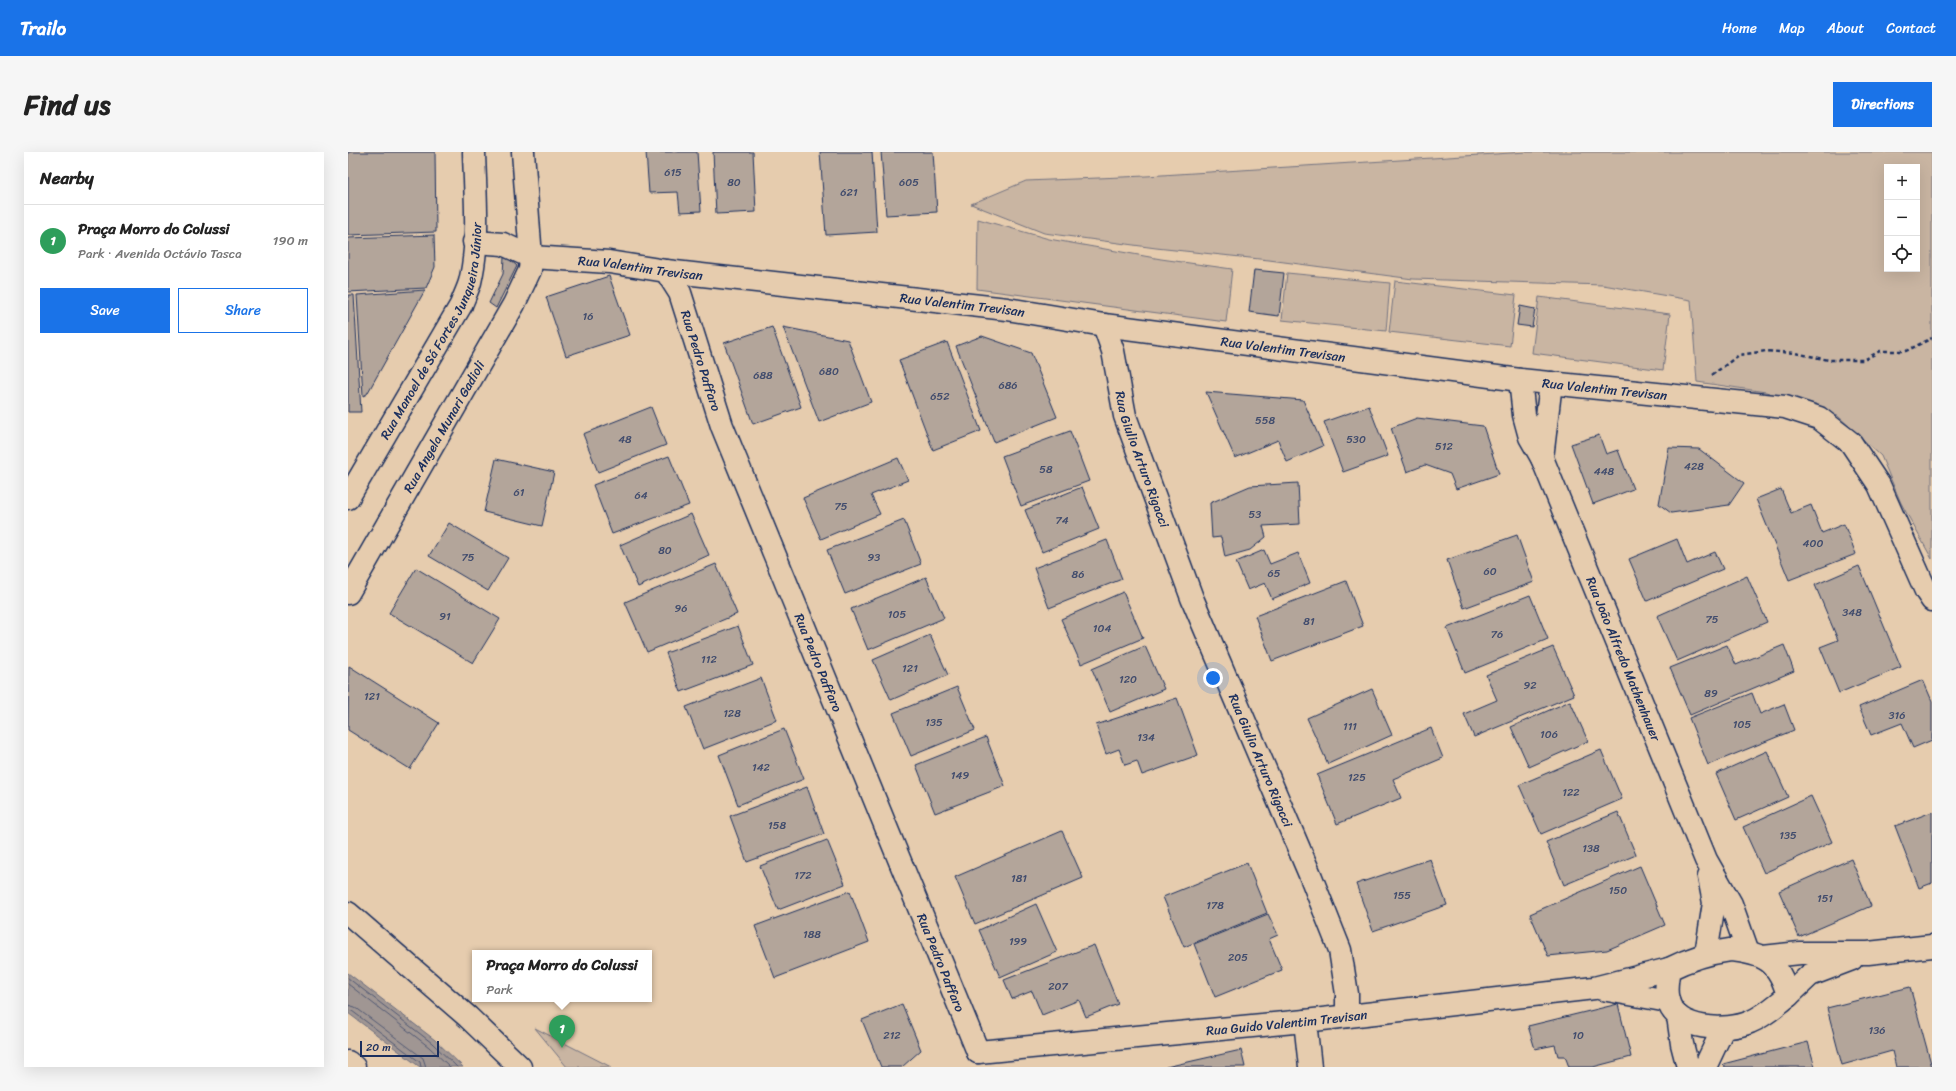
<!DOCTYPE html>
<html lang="en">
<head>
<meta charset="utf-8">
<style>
  :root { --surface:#fff; --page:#f6f6f6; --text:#222; --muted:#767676; --line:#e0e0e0; --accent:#1a73e8 }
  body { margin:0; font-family:Sriracha,sans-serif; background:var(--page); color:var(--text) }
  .controls { position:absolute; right:12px; top:12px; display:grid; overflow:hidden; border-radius:0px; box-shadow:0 4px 16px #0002 }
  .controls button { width:36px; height:36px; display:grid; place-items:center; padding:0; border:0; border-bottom:1px solid var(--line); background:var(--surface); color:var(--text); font:20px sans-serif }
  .scale { position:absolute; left:12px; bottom:10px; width:79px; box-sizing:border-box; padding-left:4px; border:2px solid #1b2f5e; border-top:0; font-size:11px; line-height:14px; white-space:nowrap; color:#1b2f5e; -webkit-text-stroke:3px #e6ccae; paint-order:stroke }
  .you { position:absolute; left:865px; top:526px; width:14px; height:14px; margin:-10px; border:3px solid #fff; border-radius:50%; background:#1a73e8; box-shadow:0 0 0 6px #1a73e833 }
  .badge { display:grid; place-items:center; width:26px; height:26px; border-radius:50%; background:var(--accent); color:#fff; font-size:13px; font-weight:700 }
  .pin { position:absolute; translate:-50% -33px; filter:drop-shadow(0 1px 2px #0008) }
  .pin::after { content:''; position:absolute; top:21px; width:14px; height:12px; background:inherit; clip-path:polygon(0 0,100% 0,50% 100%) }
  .popup { position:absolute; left:124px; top:798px; width:180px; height:52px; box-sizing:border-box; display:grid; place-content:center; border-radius:0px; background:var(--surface); filter:drop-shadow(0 1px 3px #0005); font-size:13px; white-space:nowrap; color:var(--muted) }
  .popup b { font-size:15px; color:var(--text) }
  .popup::after { content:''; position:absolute; left:50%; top:100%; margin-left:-8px; border:8px solid transparent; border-top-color:var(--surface) }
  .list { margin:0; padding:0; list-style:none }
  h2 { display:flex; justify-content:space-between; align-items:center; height:52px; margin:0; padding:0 16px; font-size:17px }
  h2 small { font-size:13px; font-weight:400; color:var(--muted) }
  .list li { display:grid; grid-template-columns:26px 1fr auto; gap:12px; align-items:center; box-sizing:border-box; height:72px; padding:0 16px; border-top:1px solid var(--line) }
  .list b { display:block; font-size:15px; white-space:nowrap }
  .list p { margin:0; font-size:13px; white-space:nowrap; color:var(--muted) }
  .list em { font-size:13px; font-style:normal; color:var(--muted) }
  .actions { display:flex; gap:8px; padding:12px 16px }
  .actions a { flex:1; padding:9px 0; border:1px solid var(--accent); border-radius:0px; text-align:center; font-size:14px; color:var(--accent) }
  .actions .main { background:var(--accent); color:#fff }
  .icon { flex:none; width:22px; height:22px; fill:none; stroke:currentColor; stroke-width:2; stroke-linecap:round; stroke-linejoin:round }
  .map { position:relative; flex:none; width:1584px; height:915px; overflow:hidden; border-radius:0px }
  header { display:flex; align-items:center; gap:24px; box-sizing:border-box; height:56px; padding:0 20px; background:var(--accent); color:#fff }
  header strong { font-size:19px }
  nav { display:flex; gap:22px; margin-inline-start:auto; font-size:14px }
  .intro { display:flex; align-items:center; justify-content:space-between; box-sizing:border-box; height:96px; padding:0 24px }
  h1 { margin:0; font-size:28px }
  .button { padding:10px 18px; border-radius:0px; background:var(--accent); color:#fff; font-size:14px; font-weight:700 }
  main { display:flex; gap:24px; padding:0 24px }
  aside { flex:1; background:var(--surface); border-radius:0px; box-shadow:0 4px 16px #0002 }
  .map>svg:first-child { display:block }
  .green { fill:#c9b5a2; stroke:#727280; fill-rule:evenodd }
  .water { fill:#a09693; stroke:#6b6d7e }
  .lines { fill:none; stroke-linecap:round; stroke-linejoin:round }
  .shore { stroke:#505873; stroke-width:1 }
  .building { fill:#b3a59a; stroke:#1b2f5e }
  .street-casing { stroke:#1b2f5e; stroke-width:25 }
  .secondary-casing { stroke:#1b2f5e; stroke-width:25 }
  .path { stroke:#1b2f5e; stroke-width:2.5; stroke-dasharray:4 3; stroke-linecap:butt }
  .street { stroke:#e6ccae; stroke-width:22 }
  .secondary { stroke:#e6ccae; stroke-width:22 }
  .labels { text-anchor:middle; stroke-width:3; stroke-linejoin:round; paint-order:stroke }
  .number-label { font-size:11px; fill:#414c6d }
  .street-label { font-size:13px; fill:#1b2f5e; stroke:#e6ccae }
</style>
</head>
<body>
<header>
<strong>Trailo</strong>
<nav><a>Home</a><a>Map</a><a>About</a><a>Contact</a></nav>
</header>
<div class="intro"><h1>Find us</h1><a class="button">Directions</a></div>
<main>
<aside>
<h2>Nearby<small></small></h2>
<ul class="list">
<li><span class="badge" style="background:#2e9e5b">1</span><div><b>Praça Morro do Colussi</b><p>Park · Avenida Octávio Tasca</p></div><em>190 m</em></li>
</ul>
<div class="actions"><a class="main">Save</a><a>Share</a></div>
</aside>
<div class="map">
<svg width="1584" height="915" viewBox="0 0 1584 915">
  <rect width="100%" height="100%" fill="#e6ccae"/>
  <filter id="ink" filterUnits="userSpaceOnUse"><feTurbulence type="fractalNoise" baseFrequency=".025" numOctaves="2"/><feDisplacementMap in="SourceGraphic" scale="8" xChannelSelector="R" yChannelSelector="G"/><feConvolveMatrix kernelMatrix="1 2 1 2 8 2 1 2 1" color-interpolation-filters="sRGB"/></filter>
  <g filter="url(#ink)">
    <!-- green -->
    <g class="green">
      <path d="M1179 0H1584V407L1553 351 1533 304 1490 264 1418 240 1349 230 1343 148 1255 133 1065 127 921 108 808 96 696 81 623 52 678 29 798 24ZM1539 15H1569V117H1539Z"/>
      <polygon points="630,67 701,87 813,107 884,117 878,170 629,137"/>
      <polygon points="939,121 1042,131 1038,179 934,168"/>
      <polygon points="1047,129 1168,143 1162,194 1041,180"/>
      <polygon points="1191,145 1322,162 1315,218 1184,201"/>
      <polygon points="187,876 263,915 219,915"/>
    </g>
    <!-- water -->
    <polygon class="water" points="0,821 87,888 115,915 72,915 0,861"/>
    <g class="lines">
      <!-- shore -->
      <g class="shore">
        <polyline points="0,826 84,891 109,915"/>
        <polyline points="0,832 81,895 102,915"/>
        <polyline points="0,853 7,855 75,906 78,915"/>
        <polyline points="0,858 4,859 72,910 73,915"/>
      </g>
    </g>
    <!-- building -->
    <g class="building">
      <polygon points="0,0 87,0 88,80 0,83"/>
      <polygon points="298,0 349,0 353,59 332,60 330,40 301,41"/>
      <polygon points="365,0 405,0 408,60 368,62"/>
      <polygon points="472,0 524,0 529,80 478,83"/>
      <polygon points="533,0 585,0 589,60 538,63"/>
      <polygon points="86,83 87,115 78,136 0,140 0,86"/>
      <polygon points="156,105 160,106 169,114 148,156 141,151 155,122"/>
      <polygon points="906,118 936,121 931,164 901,160"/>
      <polygon points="261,124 282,183 218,204 198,145"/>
      <polygon points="77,138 19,242 15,244 9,143"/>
      <polygon points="0,143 6,143 13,260 0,260"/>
      <polygon points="1172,154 1187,157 1184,175 1169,173"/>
      <polygon points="424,175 453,255 405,272 376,191"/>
      <polygon points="435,175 500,188 523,250 471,270"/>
      <polygon points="634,184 683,201 709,265 646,290 608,194"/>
      <polygon points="599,190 633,279 585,298 551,208"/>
      <polygon points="858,240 955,248 975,294 939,310 930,288 887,306"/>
      <polygon points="1021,254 1040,304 995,320 976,270"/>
      <polygon points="303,255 318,293 250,320 235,282"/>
      <polygon points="1069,266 1135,274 1151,322 1108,337 1102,322 1077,313 1059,320 1043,276"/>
      <polygon points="722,279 741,329 673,354 654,304"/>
      <polygon points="1251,283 1258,302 1270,298 1285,337 1245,352 1223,292"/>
      <polygon points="1321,296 1351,297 1396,331 1381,353 1323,361 1311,352"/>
      <polygon points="321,304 341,353 264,382 245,333"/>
      <polygon points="550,306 560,328 523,343 532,362 473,387 455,346"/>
      <polygon points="148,307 206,320 194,374 136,360"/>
      <polygon points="950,331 952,372 915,374 918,385 902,398 877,405 873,385 864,386 862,351 902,334"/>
      <polygon points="734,335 751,377 694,400 677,358"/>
      <polygon points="1433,337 1443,361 1463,353 1474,381 1496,372 1508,402 1441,428 1408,347"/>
      <polygon points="343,362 361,403 290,435 272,393"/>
      <polygon points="556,368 573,412 497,442 479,398"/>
      <polygon points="101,371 160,406 140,439 81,404"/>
      <polygon points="1169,383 1186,430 1116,456 1099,408"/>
      <polygon points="1329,387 1339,412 1367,400 1375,417 1299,449 1281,407"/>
      <polygon points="759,388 774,427 701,456 686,416"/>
      <polygon points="916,398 922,412 950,401 962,431 924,447 917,431 900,438 888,410"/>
      <polygon points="368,412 389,462 299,500 277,450"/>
      <polygon points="1511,414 1553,515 1491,541 1472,495 1490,488 1467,433"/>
      <polygon points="68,416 152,467 125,511 41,461"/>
      <polygon points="1399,424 1419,470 1329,509 1309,464"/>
      <polygon points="578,425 596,466 520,498 503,457"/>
      <polygon points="998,429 1015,474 924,509 907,464"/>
      <polygon points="775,440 795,486 733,512 713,467"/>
      <polygon points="1182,443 1200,487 1117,521 1099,476"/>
      <polygon points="390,474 405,513 333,540 318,501"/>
      <polygon points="582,483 600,523 543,548 525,508"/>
      <polygon points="1379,493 1388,513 1436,493 1446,519 1342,563 1322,516"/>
      <polygon points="797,494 816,537 762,560 744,517"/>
      <polygon points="1205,495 1226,543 1126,585 1116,562 1149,548 1138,523"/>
      <polygon points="1,514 91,571 62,617 0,578"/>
      <polygon points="413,526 429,568 355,597 338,555"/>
      <polygon points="1575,528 1584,549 1584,588 1565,596 1554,571 1523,583 1511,555"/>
      <polygon points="609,535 627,578 563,604 545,561"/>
      <polygon points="1024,537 1044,583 980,612 959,566"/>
      <polygon points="1404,541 1412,562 1436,552 1446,578 1360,613 1341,566"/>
      <polygon points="829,546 850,603 794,623 789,609 777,613 771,597 758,602 748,573"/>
      <polygon points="1222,549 1240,589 1181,615 1163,575"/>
      <polygon points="1083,576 1095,606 1045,627 1053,646 989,672 969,623"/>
      <polygon points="436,577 456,627 390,653 371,603"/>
      <polygon points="638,585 657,634 587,661 568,613"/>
      <polygon points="1253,598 1274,647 1193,682 1171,633"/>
      <polygon points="1419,599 1440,645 1388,668 1368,622"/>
      <polygon points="459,635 476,682 399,710 382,664"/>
      <polygon points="1463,644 1484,690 1416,721 1395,675"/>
      <polygon points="1270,660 1288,703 1216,733 1198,690"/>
      <polygon points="1584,660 1584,731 1571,736 1547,674"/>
      <polygon points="714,679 735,726 627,772 607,725"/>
      <polygon points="479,688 497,732 430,758 412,714"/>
      <polygon points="1082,707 1099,753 1025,779 1008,732"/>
      <polygon points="1503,707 1523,754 1451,785 1431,739"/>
      <polygon points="899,711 919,761 836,795 815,745"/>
      <polygon points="1292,714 1317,773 1259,798 1200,804 1182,762"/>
      <polygon points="502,739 521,790 427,826 407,774"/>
      <polygon points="688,752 709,800 652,825 631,778"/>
      <polygon points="920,762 930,783 921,787 934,818 867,845 846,792"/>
      <polygon points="746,793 770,852 738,865 731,848 694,863 684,839 664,847 656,828"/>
      <polygon points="1562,835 1584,915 1548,915 1544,899 1494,913 1479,856"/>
      <polygon points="554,852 573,898 554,915 533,915 514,868"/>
      <polygon points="1270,852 1283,905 1245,915 1221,915 1217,904 1210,904 1207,893 1187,897 1180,874"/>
      <polygon points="1460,890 1467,915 1376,915 1375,912"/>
      <polygon points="893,898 897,915 818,915"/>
    </g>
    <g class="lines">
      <defs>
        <g id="street">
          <path id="s1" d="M126 90 155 92 183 105 261 110 318 119 659 157 756 173 1172 228 1437 255 1471 266 1503 291 1531 333 1578 439 1584 448"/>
          <path id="s2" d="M318 119 332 141 374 274 630 900"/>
          <path id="s3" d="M756 173 765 199 777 264 844 446 963 725 992 798 999 842V864"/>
          <path id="s4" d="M1172 228 1176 263 1182 285 1194 306 1358 708 1383 752 1400 800"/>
          <polyline points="1194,306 1203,231"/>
          <path id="s5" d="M0 346 113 153C116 145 120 137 122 130 132 88 127 42 126 0"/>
          <path id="s6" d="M0 441 166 152 182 118 183 105 175 0"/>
          <path d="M1382 798C1416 801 1431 809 1440 844 1428 853 1417 864 1402 870 1379 880 1327 879 1320 848 1317 838 1319 827 1321 817 1341 807 1359 801 1382 798Z"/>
          <polyline points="1358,802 1366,751 1361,725"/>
          <polyline points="1415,805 1452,801 1520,801 1584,794"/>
          <polyline points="1254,837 1320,849"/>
          <polyline points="1440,844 1462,823 1504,807"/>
          <polyline points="1330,864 1334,892 1340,915"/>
          <polyline points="957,869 962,915"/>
          <path id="s7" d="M630 900 957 869 1246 836 1321 817"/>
          <polyline points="1357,915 1375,877"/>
        </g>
        <g id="secondary">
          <polyline points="0,761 120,865 172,915"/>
          <polyline points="0,910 6,915"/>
        </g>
      </defs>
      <!-- street casing -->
      <use href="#street" class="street-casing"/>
      <!-- secondary casing -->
      <use href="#secondary" class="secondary-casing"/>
      <!-- path -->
      <polyline class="path" points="1364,223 1391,203 1418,199 1447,201 1481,208 1516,208 1532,199 1558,199 1584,186"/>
      <!-- street -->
      <use href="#street" class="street"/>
      <!-- secondary -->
      <use href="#secondary" class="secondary"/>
    </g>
  </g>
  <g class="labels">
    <!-- number labels -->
    <g class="number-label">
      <text x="325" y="24">615</text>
      <text x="386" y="34">80</text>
      <text x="561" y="34">605</text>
      <text x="501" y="44">621</text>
      <text x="240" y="168">16</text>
      <text x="481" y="223">680</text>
      <text x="415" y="227">688</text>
      <text x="660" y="237">686</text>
      <text x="592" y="248">652</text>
      <text x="917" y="272">558</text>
      <text x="277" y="291">48</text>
      <text x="1008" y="291">530</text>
      <text x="1096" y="298">512</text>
      <text x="1346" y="318">428</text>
      <text x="698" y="321">58</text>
      <text x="1256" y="323">448</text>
      <text x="171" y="344">61</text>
      <text x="293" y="347">64</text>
      <text x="493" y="358">75</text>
      <text x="907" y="366">53</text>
      <text x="714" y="372">74</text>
      <text x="1465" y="395">400</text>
      <text x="317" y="402">80</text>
      <text x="120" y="409">75</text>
      <text x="526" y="409">93</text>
      <text x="1142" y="423">60</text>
      <text x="926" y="425">65</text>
      <text x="730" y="426">86</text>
      <text x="333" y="460">96</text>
      <text x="1504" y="464">348</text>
      <text x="549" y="466">105</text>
      <text x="97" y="468">91</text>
      <text x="1364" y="471">75</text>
      <text x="961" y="473">81</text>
      <text x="754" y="480">104</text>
      <text x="1149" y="486">76</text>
      <text x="361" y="511">112</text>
      <text x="562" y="520">121</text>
      <text x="780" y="531">120</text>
      <text x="1182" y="537">92</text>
      <text x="1363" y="545">89</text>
      <text x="24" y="548">121</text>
      <text x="384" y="565">128</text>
      <text x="1549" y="567">316</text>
      <text x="586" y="574">135</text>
      <text x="1394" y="576">105</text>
      <text x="1002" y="578">111</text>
      <text x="1201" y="586">106</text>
      <text x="798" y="589">134</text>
      <text x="413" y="619">142</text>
      <text x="612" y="627">149</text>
      <text x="1009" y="629">125</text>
      <text x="1223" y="644">122</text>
      <text x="429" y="677">158</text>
      <text x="1440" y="687">135</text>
      <text x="1243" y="700">138</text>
      <text x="455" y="727">172</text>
      <text x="671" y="730">181</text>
      <text x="1270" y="742">150</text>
      <text x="1054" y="747">155</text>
      <text x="1477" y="750">151</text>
      <text x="867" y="757">178</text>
      <text x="464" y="786">188</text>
      <text x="670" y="793">199</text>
      <text x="890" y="809">205</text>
      <text x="710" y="838">207</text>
      <text x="1529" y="882">136</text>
      <text x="544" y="887">212</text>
      <text x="1230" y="887">10</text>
    </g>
    <!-- street labels -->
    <g class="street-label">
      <text dy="5" stroke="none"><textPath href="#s1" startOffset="170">Rua Valentim Trevisan</textPath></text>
      <text dy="5" stroke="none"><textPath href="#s1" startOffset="494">Rua Valentim Trevisan</textPath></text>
      <text dy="5" stroke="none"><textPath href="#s5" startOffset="189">Rua Manoel de Sá Fortes Junqueira Júnior</textPath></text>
      <text dy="5" stroke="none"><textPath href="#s1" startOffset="818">Rua Valentim Trevisan</textPath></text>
      <text dy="5" stroke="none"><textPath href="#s2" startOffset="97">Rua Pedro Paffaro</textPath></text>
      <text dy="5" stroke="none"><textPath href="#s1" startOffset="1142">Rua Valentim Trevisan</textPath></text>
      <text dy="5" stroke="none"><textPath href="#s6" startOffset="192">Rua Angela Munari Gadioli</textPath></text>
      <text dy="5" stroke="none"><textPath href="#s3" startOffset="140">Rua Giulio Arturo Rigacci</textPath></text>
      <text dy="5" stroke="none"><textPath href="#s4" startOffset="299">Rua João Alfredo Mathenhauer</textPath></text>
      <text dy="5" stroke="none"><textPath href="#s2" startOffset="421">Rua Pedro Paffaro</textPath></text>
      <text dy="5" stroke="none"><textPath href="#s3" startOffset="464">Rua Giulio Arturo Rigacci</textPath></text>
      <text dy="5" stroke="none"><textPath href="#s2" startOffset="745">Rua Pedro Paffaro</textPath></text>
      <text dy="5" stroke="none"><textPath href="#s7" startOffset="310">Rua Guido Valentim Trevisan</textPath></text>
    </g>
  </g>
</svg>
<div class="controls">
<button>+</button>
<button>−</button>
<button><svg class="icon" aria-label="locate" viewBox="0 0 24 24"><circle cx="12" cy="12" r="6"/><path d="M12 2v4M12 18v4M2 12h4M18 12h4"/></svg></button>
</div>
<div class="scale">20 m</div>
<div class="you"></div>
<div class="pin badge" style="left:214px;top:896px;background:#2e9e5b">1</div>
<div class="popup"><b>Praça Morro do Colussi</b>Park</div>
</div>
</main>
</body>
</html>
